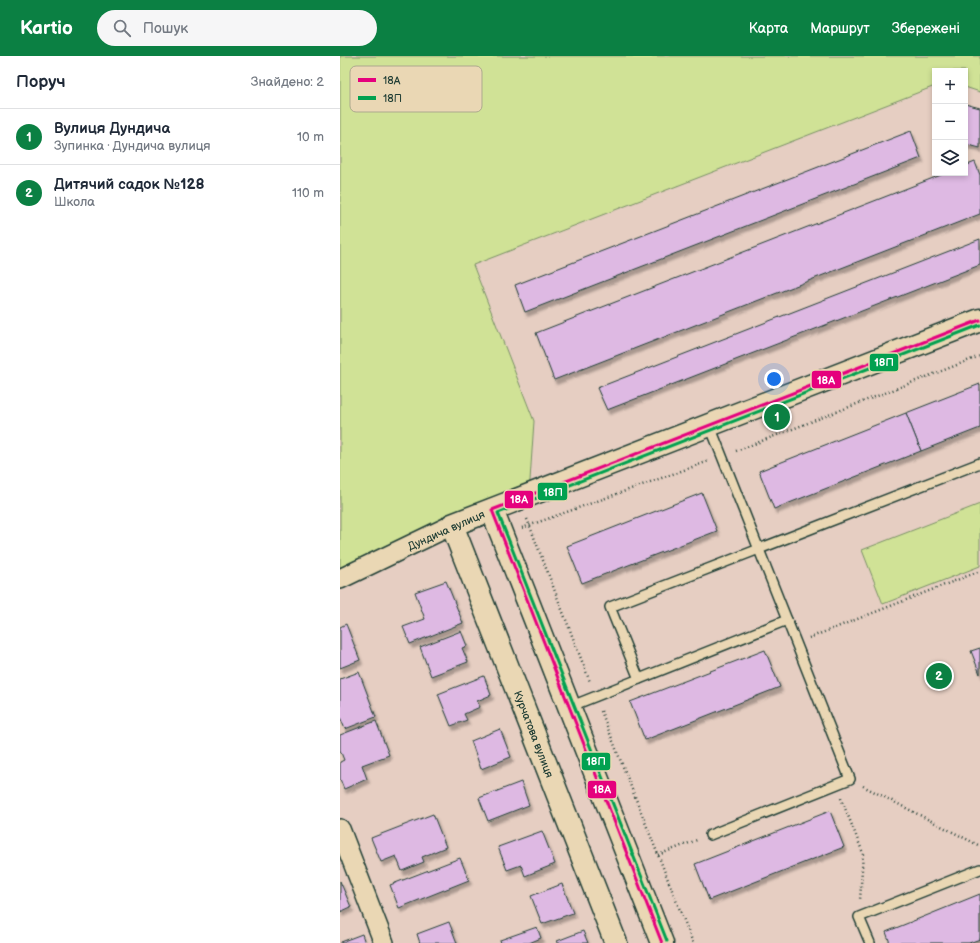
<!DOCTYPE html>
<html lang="uk">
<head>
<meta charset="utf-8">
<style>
  :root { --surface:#fff; --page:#f6f6f7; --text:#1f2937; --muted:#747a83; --line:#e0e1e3; --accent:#0b8043 }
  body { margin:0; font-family:"Balsamiq Sans",sans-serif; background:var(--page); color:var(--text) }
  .controls { position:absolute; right:12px; top:12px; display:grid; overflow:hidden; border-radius:0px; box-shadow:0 2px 6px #0003 }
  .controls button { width:36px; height:36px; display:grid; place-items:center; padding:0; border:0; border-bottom:1px solid var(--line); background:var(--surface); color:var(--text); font:20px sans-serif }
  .you { position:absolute; left:434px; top:323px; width:14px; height:14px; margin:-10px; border:3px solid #fff; border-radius:50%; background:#1a73e8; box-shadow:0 0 0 6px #1a73e833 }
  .badge { display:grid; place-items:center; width:26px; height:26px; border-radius:50%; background:var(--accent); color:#fff; font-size:13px; font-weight:700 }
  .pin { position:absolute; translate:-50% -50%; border:2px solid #fff; box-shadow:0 1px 4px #0006 }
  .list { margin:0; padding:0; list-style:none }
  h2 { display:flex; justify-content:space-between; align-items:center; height:52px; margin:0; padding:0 16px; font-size:17px }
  h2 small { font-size:13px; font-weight:400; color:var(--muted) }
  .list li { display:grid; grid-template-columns:26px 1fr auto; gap:12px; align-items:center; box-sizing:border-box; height:56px; padding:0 16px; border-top:1px solid var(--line) }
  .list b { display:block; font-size:15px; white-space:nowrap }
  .list p { margin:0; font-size:13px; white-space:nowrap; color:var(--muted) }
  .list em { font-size:13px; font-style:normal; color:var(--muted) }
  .icon { flex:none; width:22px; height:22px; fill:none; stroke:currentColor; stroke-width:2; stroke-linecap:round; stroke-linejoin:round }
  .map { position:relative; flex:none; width:640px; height:887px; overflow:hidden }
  header { display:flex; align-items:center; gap:24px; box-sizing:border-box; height:56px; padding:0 20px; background:var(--accent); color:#fff }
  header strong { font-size:19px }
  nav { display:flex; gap:22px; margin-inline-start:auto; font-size:14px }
  .search { width:280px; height:36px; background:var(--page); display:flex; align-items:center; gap:10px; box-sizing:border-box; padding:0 14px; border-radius:22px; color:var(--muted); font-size:15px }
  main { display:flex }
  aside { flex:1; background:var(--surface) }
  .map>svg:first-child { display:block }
  .green { fill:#d0e296; stroke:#789065 }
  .building { fill:#deb9e3; stroke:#1f3d34; filter:url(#shadow) }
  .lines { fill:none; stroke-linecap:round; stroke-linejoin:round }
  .lane-casing { stroke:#1f3d34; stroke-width:12 }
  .street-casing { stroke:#1f3d34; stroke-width:22 }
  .secondary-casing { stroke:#1f3d34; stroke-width:25 }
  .path { stroke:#1f3d34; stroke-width:2.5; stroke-dasharray:1 3; stroke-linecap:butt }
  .lane { stroke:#ead7b4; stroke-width:9 }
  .street { stroke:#ead7b4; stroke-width:19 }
  .secondary { stroke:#ead7b4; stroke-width:22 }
  .bus-1-casing { stroke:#ead7b4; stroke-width:6 }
  .bus-2-casing { stroke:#ead7b4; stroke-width:6 }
  .bus-1 { stroke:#e5007d; stroke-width:3 }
  .bus-2 { stroke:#02a150; stroke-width:3 }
  .labels { text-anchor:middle; stroke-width:3.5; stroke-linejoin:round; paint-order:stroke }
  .street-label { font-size:11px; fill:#1f3d34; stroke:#ead7b4 }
  .key { fill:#ead7b4; stroke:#ada98e; stroke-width:1 }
  .key-label { font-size:11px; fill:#1f3d34 }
  .line-badge { stroke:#ead7b4; stroke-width:1.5 }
  .badge-label { font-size:11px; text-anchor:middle; font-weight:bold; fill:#fff }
</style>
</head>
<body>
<header>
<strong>Kartio</strong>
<div class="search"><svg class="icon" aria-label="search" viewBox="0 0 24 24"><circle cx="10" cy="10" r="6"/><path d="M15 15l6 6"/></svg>Пошук</div>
<nav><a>Карта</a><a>Маршрут</a><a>Збережені</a></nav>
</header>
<main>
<aside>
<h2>Поруч<small>Знайдено: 2</small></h2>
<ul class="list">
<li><span class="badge">1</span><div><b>Вулиця Дундича</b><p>Зупинка · Дундича вулиця</p></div><em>10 m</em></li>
<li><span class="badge">2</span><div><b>Дитячий садок №128</b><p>Школа</p></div><em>110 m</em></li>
</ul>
</aside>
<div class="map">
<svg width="640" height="887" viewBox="0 0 640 887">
  <defs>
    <filter id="shadow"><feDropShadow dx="2.5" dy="4.5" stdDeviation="1" flood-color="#0004"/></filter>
  </defs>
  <rect width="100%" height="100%" fill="#e6cec2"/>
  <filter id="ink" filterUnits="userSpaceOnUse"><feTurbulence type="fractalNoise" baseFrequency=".025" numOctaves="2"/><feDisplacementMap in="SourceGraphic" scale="8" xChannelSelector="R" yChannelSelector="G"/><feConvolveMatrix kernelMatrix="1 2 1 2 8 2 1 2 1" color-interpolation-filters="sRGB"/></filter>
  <g filter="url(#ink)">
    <!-- green -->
    <g class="green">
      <polygon points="0,0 640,0 640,36 625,31 625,15 595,15 595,30 133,209 194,365 189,439 0,523"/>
      <polygon points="640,448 640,510 543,548 522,494"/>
    </g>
    <!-- building -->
    <g class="building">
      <polygon points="625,48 640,52 640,92 625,88"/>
      <polygon points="571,75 581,102 185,256 175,229"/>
      <polygon points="635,106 640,119 640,158 214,324 196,277 606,117 625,117 625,110"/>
      <polygon points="640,183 640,209 267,354 257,332"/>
      <polygon points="640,328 640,372 581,395 566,357"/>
      <polygon points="566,357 581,395 434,453 419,415"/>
      <polygon points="362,437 377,475 242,527 227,490"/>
      <polygon points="106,525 123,567 70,588 63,571 85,563 75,536"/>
      <polygon points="6,568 20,604 0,612 0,571"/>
      <polygon points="121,575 127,590 122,592 128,606 91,620 80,591"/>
      <polygon points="640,592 640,618 631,595"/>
      <polygon points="425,594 440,631 305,684 290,646"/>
      <polygon points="19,616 36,661 5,673 0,661 0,623"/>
      <polygon points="144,620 151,639 137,645 140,651 124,658 127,664 111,670 98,638"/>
      <polygon points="36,665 49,699 22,709 27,723 4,733 0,723 0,706 4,704 0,694 0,679"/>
      <polygon points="160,673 171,701 141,713 131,685"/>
      <polygon points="181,726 189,749 148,765 139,742"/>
      <polygon points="490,755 504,791 369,844 355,808"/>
      <polygon points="93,758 106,791 82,801 84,806 62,815 56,800 41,806 31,782"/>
      <polygon points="202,775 215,808 185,820 181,809 167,814 158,791"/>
      <polygon points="120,802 129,824 59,852 50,829"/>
      <polygon points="0,825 11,851 0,856"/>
      <polygon points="222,828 233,857 202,868 191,840"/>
      <polygon points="640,838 640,883 629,887 550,887 546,876"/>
      <polygon points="109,866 117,887 80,887 77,878"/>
      <polygon points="197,871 201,882 189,887 161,887 160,884"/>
      <polygon points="243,875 248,887 218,887 217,885"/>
      <polygon points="22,878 25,887 1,887 1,886"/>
    </g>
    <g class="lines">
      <defs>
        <g id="lane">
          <polyline points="370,370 510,723 370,779"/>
          <polyline points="299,623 270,551 640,407"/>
          <polyline points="229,651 447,564"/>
          <polyline points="530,887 519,861 640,813"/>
        </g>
        <g id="street">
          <polyline points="0,523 112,469"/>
          <polyline points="0,773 44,887"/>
        </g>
        <g id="secondary">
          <polyline points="152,454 322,887"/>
          <polyline points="276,887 112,469 640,264"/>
        </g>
      </defs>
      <!-- lane casing -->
      <use href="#lane" class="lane-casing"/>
      <!-- street casing -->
      <use href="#street" class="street-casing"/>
      <!-- secondary casing -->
      <use href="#secondary" class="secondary-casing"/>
      <!-- path -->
      <g class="path">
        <polyline points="396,395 640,300"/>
        <polyline points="187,463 250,626"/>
        <polyline points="182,472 369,405"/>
        <polyline points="469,582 640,515"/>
        <polyline points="261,655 353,887"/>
        <polyline points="523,730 640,790"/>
        <polyline points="501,742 523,797 520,845"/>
        <polyline points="318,799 357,784"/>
      </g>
      <!-- lane -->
      <use href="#lane" class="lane"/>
      <!-- street -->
      <use href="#street" class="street"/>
      <!-- secondary -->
      <use href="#secondary" class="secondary"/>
      <defs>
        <polyline id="bus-1" points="322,887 152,454 640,264"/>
        <polyline id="bus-2" points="327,885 158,457 640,269"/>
      </defs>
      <!-- bus-1 casing -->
      <use href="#bus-1" class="bus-1-casing"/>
      <!-- bus-2 casing -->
      <use href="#bus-2" class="bus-2-casing"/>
      <!-- bus-1 -->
      <use href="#bus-1" class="bus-1"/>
      <!-- bus-2 -->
      <use href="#bus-2" class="bus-2"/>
    </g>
  </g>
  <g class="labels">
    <!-- street labels -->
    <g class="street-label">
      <text transform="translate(106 474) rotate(-24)" y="4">Дундича вулиця</text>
      <text transform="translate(194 678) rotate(69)" y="4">Курчатова вулиця</text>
    </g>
  </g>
  <!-- legend -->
  <rect x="10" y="10" width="132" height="46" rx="6" class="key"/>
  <rect x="18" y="22" width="18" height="4" fill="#e5007d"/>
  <rect x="18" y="40" width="18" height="4" fill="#02a150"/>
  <g class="key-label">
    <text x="43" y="28">18А</text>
    <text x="43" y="46">18П</text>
  </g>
  <g class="line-badge">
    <rect x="529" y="297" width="30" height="19" rx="4" fill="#02a150"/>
    <rect x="471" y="314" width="31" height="19" rx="4" fill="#e5007d"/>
    <rect x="197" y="426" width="31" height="19" rx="4" fill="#02a150"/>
    <rect x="164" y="434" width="30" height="19" rx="4" fill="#e5007d"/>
    <rect x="241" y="696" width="30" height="19" rx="4" fill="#02a150"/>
    <rect x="247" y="724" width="30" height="19" rx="4" fill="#e5007d"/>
  </g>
  <g class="badge-label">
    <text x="544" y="310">18П</text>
    <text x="486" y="328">18А</text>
    <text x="213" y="440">18П</text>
    <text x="179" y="447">18А</text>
    <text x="256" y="709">18П</text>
    <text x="262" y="737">18А</text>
  </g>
</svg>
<div class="controls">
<button>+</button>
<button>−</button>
<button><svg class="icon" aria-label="layers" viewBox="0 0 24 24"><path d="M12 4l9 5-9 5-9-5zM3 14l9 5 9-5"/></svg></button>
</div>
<div class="you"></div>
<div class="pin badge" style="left:437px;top:361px">1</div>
<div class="pin badge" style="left:599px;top:620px">2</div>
</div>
</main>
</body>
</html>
